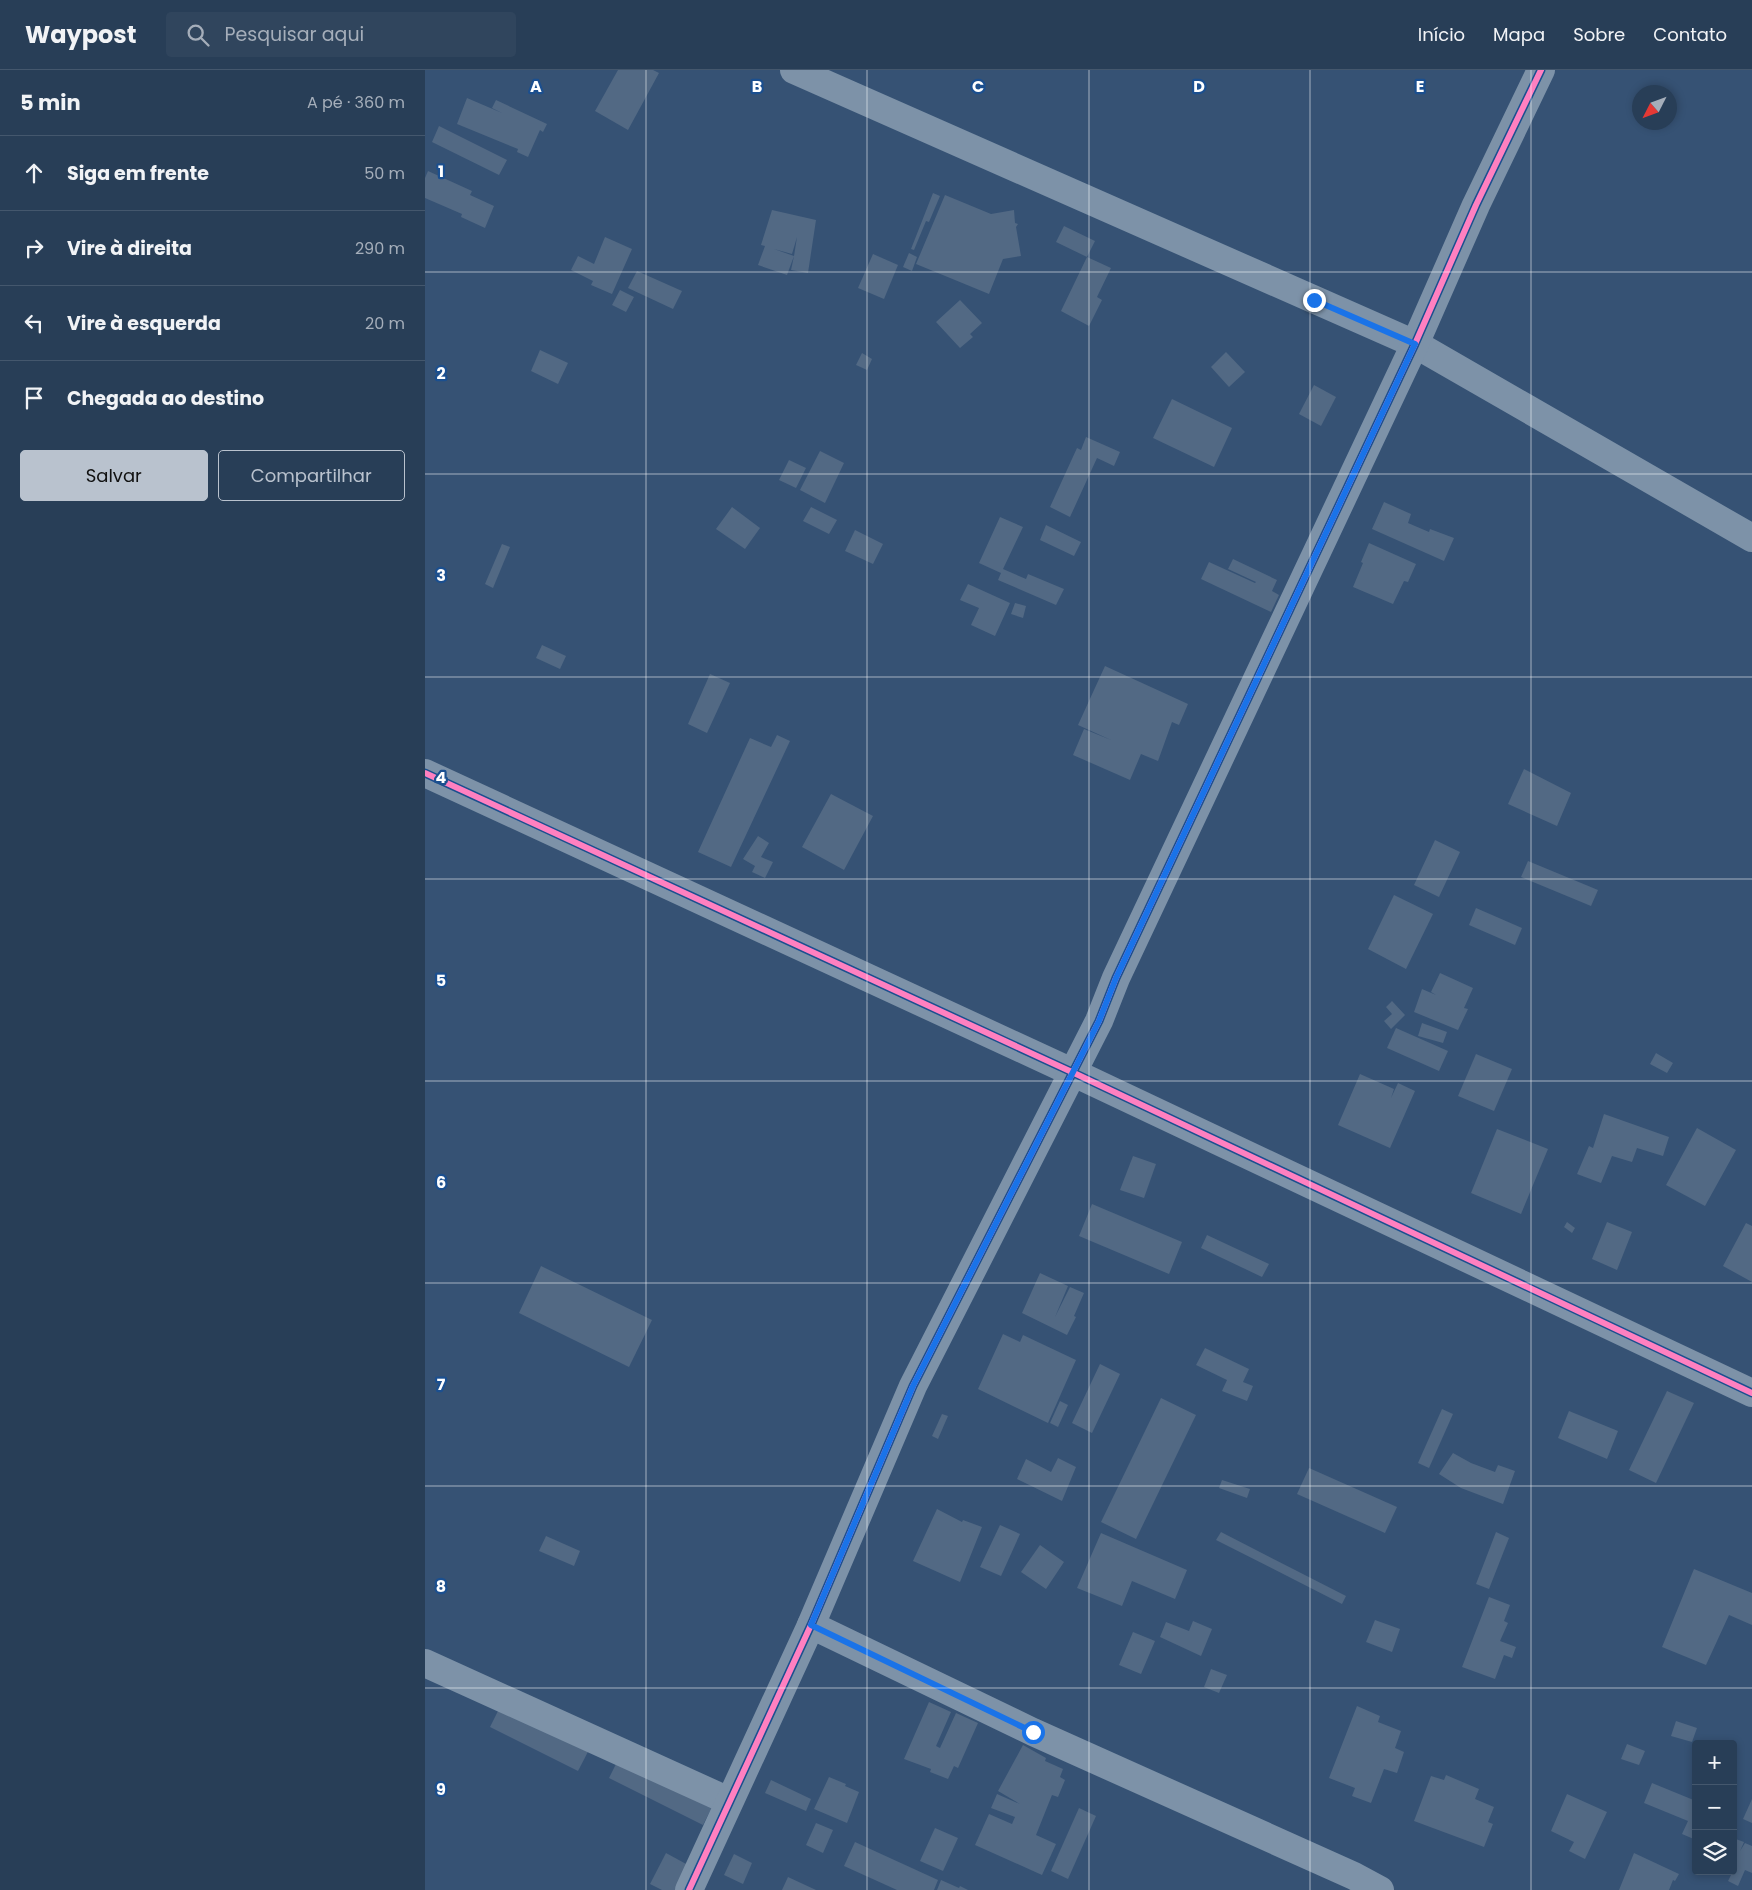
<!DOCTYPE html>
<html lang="pt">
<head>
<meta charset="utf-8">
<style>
  :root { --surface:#283e57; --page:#30455d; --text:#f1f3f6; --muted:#a5aeba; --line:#44576d; --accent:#b9c2ce }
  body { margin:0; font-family:Poppins,sans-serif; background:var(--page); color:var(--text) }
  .controls { position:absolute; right:15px; bottom:15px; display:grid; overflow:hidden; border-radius:5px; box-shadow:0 2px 8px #0003 }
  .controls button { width:45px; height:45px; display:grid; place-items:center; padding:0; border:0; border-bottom:1px solid var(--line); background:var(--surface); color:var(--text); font:25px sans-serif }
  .compass { position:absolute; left:1207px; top:15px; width:45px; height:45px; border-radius:50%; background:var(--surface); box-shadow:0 2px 8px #0003; rotate:228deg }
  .stop { position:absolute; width:15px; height:15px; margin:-11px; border:4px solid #1a73e8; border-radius:50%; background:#fff }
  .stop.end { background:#1a73e8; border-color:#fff; box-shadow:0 1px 5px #0008 }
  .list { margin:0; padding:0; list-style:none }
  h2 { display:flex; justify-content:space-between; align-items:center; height:65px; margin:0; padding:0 20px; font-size:21px }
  h2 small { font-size:16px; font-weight:400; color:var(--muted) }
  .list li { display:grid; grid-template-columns:32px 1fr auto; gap:15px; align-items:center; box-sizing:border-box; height:75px; padding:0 20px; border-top:1px solid var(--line) }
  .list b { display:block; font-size:19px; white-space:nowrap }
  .list em { font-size:16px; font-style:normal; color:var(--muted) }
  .actions { display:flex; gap:10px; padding:15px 20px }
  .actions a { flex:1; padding:11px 0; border:1px solid var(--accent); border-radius:5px; text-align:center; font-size:18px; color:var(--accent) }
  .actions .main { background:var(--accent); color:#111 }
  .icon { flex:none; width:28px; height:28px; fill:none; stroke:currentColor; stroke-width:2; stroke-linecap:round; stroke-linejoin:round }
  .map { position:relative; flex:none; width:1327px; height:1820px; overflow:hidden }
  header { display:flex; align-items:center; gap:30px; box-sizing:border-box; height:70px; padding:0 25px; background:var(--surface); border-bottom:1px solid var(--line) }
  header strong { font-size:24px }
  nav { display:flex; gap:28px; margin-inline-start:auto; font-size:18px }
  .search { width:350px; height:45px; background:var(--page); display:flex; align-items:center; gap:12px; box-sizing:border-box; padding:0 18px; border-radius:5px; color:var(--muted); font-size:19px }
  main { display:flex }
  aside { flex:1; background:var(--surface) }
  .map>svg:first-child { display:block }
  .building { fill:#526984; fill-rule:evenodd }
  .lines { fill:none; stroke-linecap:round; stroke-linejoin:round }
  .minor { stroke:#7d92a8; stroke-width:28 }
  .cycleway-casing { stroke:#1b4f8f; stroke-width:9 }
  .cycleway { stroke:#ff80c0; stroke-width:6 }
  .route { stroke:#1a73e8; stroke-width:6 }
  .grid { fill:none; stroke:#fff; stroke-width:1; stroke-opacity:0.55 }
  .grid-label { font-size:16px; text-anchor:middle; font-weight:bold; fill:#fff; stroke:#1b4f8f; stroke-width:4.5; stroke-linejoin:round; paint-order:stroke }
</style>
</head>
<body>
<header>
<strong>Waypost</strong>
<div class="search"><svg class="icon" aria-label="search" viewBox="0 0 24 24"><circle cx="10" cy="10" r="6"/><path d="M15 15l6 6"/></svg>Pesquisar aqui</div>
<nav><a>Início</a><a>Mapa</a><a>Sobre</a><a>Contato</a></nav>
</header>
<main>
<aside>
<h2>5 min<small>A pé · 360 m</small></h2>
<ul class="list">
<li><svg class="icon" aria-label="ahead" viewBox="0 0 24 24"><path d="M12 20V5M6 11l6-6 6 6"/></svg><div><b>Siga em frente</b></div><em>50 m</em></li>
<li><svg class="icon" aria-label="right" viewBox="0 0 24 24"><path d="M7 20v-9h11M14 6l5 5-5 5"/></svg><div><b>Vire à direita</b></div><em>290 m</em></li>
<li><svg class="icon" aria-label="left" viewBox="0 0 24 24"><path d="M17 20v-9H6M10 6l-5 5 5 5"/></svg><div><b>Vire à esquerda</b></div><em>20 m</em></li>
<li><svg class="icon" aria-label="arrive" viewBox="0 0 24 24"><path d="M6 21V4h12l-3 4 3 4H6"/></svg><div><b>Chegada ao destino</b></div></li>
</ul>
<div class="actions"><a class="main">Salvar</a><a>Compartilhar</a></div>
</aside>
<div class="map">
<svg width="1327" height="1820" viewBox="0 0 1327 1820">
  <rect width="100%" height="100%" fill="#365274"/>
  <!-- building -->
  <g class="building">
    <polygon points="193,0 228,0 234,3 203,60 170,41"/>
    <polygon points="42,28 77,43 67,38 71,30 122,54 118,62 115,60 103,87 92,82 93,79 32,54"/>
    <polygon points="14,56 82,90 74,105 7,72"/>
    <polygon points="3,101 47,121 45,125 69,136 60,158 36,147 37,144 0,128 0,108"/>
    <polygon points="508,123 515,126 504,152 501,151 489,180 486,179"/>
    <polygon points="520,125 566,144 589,140 590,153 593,154 591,157 596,186 578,189 564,224 491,194"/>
    <path d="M347 140 391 150 383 203 366 200 369 186 362 205 333 195 340 176 336 175ZM372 167 369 186 349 179 367 184Z"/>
    <polygon points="639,156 670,171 662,187 631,172"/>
    <polygon points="180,167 207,179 187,224 166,215 168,211 146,200 153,186 169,194"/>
    <polygon points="484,183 492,187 487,201 478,197"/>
    <polygon points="448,184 473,195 459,229 433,218"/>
    <polygon points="662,187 686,198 672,227 677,230 664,256 636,241"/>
    <polygon points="212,201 257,221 248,239 203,218"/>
    <polygon points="195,220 209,227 201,242 187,235"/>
    <polygon points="535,230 557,253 545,264 548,267 535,278 511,252"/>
    <polygon points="115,280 143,293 133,314 106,301"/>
    <polygon points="801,282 820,302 804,317 786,297"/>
    <polygon points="437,283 447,289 442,300 431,295"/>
    <polygon points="889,315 911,327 896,356 874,344"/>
    <polygon points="747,329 807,358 789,397 728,368"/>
    <polygon points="661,367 695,382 689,396 672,388 645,447 625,437 652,378 656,380"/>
    <polygon points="395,381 419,393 400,433 375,420"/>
    <polygon points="364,390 381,398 371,418 354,410"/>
    <polygon points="959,432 986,444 983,453 1004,462 1005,459 1029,468 1019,491 947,459"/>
    <polygon points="307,437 335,458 320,479 291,459"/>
    <polygon points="386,437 412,450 404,464 378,451"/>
    <polygon points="575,447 598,457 578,499 601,509 603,504 639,519 631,535 573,510 576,503 554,493"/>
    <polygon points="621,455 656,472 649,486 615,470"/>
    <polygon points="430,460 458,474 448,494 420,481"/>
    <polygon points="944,473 991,494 983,512 979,511 968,534 928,517 938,493 936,492"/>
    <polygon points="77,474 85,477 68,518 60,514"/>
    <polygon points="808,489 852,510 847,521 854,525 846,542 776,509 784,492 830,513 831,512 803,499"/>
    <polygon points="543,514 585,533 570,566 546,555 554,538 535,530"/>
    <polygon points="590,533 601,536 598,548 586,544"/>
    <polygon points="117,575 141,586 135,599 111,588"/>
    <polygon points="680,596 763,634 754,655 747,652 733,691 716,684 705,710 648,685 659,659 686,670 653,655"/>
    <polygon points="285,604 305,613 282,663 263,654"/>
    <polygon points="352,665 365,671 306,797 273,782 325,668 346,677"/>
    <polygon points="1099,699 1146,723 1132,756 1083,734"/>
    <polygon points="406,724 448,746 419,800 377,777"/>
    <polygon points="333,766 344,773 336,787 348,792 340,808 327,802 330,796 318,789"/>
    <polygon points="1010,770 1035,782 1014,827 989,815"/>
    <polygon points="1103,791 1173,820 1166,836 1096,807"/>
    <polygon points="969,825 1008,844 981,899 943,879"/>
    <polygon points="1051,838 1097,858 1090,875 1044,855"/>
    <polygon points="1015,903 1048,918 1039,938 1043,939 1033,960 989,942 997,919 1011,925 1006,922"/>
    <polygon points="967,931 980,945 966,959 959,951 967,944 961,937"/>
    <polygon points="997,953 1022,962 1018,973 993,966"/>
    <polygon points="971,958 1023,981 1014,1001 962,978"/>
    <polygon points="1231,983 1248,993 1242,1003 1225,994"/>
    <polygon points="1051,984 1087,999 1069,1041 1033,1026"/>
    <polygon points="935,1004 969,1019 966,1028 973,1013 990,1021 965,1078 913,1055"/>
    <polygon points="1179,1044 1244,1067 1238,1086 1212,1078 1207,1092 1187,1086 1176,1113 1152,1104 1164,1076 1168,1078"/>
    <polygon points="1272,1058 1311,1080 1280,1136 1241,1115"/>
    <polygon points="1072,1059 1123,1079 1096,1144 1046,1123"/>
    <polygon points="708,1086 731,1094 719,1128 695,1120"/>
    <polygon points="667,1134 757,1172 744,1204 654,1166"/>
    <polygon points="1142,1152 1150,1158 1147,1163 1139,1157"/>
    <polygon points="1182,1152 1207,1162 1192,1200 1167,1189"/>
    <polygon points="1321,1153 1327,1156 1327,1212 1298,1196"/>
    <polygon points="782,1165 844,1194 837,1207 776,1178"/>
    <polygon points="116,1196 227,1250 204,1297 94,1243"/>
    <polygon points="615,1203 643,1216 630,1247 645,1217 659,1223 649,1246 651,1247 642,1265 597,1243"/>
    <polygon points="578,1264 595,1272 598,1265 651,1290 623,1353 553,1319"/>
    <polygon points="780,1278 824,1299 818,1312 828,1316 822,1331 797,1321 802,1310 771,1295"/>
    <polygon points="675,1294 695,1304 667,1363 647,1353"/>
    <polygon points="1242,1321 1269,1333 1231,1413 1204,1400"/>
    <polygon points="736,1328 771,1345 711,1469 676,1452"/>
    <polygon points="635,1331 643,1335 633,1357 625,1353"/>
    <polygon points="1017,1339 1028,1344 1004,1398 993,1393"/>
    <polygon points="1144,1341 1193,1361 1182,1389 1133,1368"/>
    <polygon points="517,1344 523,1346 513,1369 507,1366"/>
    <polygon points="1028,1383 1046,1393 1070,1402 1073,1395 1090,1401 1078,1434 1036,1418 1014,1404"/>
    <polygon points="633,1388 651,1397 637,1431 592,1409 601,1389 626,1402"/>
    <polygon points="884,1398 972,1437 960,1463 872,1424"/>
    <polygon points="797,1410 825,1419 822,1428 794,1418"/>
    <polygon points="512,1439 537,1452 538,1450 557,1457 535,1512 488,1491"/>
    <polygon points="575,1455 595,1464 576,1506 555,1497"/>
    <polygon points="796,1462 872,1501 921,1526 917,1534 868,1509 791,1470"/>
    <polygon points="1071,1462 1084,1468 1064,1519 1051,1514"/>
    <polygon points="676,1463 762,1500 750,1529 707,1511 697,1536 652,1518"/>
    <polygon points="121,1466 155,1481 149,1496 114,1481"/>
    <polygon points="615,1475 639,1492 621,1519 596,1502"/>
    <polygon points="1269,1499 1327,1523 1327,1555 1304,1545 1281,1595 1237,1577"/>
    <polygon points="1064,1527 1085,1535 1079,1551 1083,1553 1075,1571 1091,1577 1087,1588 1079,1585 1070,1609 1037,1597"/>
    <polygon points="950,1550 975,1559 967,1582 941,1572"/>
    <polygon points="768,1551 787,1559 776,1586 735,1567 741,1552 764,1561"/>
    <polygon points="708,1562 730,1571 716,1604 694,1595"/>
    <polygon points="786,1599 802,1605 794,1623 779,1617"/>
    <polygon points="78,1631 167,1674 153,1701 65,1657"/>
    <polygon points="504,1632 526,1642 511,1676 515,1678 531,1643 553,1653 533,1698 529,1696 523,1709 505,1702 506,1699 479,1689"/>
    <polygon points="932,1636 955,1646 953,1652 976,1661 970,1678 979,1682 972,1703 959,1699 946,1733 927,1726 930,1718 904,1708"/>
    <polygon points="1251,1651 1272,1658 1267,1672 1246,1666"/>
    <polygon points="1202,1674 1220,1681 1214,1695 1196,1689"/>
    <polygon points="598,1675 621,1688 620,1691 638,1699 635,1707 640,1710 633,1727 627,1725 611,1765 631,1774 617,1805 550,1775 564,1744 587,1754 590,1747 566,1738 572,1724 595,1734 573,1721"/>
    <polygon points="194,1688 288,1735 278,1755 184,1708"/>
    <polygon points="1021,1705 1054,1719 1050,1729 1069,1737 1063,1752 1068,1754 1059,1777 989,1751 1006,1706 1019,1710"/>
    <polygon points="404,1707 421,1714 420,1716 434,1722 422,1753 389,1739"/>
    <polygon points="346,1710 386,1729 381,1741 340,1723"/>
    <polygon points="1227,1713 1271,1731 1267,1740 1271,1733 1271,1770 1257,1764 1263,1751 1219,1733"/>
    <polygon points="1142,1724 1182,1742 1160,1789 1144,1781 1149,1772 1126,1761"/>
    <polygon points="1327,1729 1327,1753 1318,1749"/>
    <polygon points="654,1738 671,1746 643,1809 626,1801"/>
    <polygon points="391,1753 408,1760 398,1783 381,1775"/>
    <polygon points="510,1758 533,1768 518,1801 495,1791"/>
    <polygon points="1308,1768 1319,1772 1315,1781 1320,1773 1327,1776 1327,1803 1320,1800 1313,1816 1303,1811 1308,1801 1308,1780 1311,1774 1308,1778"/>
    <polygon points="430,1772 513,1810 509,1820 472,1820 419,1796"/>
    <polygon points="241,1783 263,1795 250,1820 237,1820 225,1814"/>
    <polygon points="1209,1783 1254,1804 1250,1811 1248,1810 1244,1820 1194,1820"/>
    <polygon points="309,1784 327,1793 318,1814 299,1805"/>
    <polygon points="363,1807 391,1820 357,1820"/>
    <polygon points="516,1810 534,1818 535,1816 543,1820 512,1820"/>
  </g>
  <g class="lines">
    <!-- minor -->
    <g class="minor">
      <polyline points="369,0 990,274 1327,468"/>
      <polyline points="0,703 649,1003 1327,1323"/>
      <polyline points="386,1555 608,1662 929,1806 955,1820"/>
      <polyline points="0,1593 304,1731"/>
      <polyline points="264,1820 386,1555 488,1316 674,951 691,908 990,274 1051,135 1116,0"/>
    </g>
    <defs>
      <g id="cycleway">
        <polyline points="0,703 649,1003 1327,1323"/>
        <polyline points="264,1820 386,1555 488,1316 674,951 691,908 990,274 1051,135 1116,0"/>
      </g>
    </defs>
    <!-- cycleway casing -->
    <use href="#cycleway" class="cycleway-casing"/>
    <!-- cycleway -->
    <use href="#cycleway" class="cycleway"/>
  </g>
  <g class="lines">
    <!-- route -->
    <polyline class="route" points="608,1662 386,1555 488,1316 674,951 691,908 990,274 889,230"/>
  </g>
  <!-- grid -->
  <path class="grid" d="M221 0V1820M442 0V1820M664 0V1820M885 0V1820M1106 0V1820M0 202H1327M0 404H1327M0 607H1327M0 809H1327M0 1011H1327M0 1213H1327M0 1416H1327M0 1618H1327"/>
  <g class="grid-label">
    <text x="111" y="22">A</text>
    <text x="332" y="22">B</text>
    <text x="553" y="22">C</text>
    <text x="774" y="22">D</text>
    <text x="995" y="22">E</text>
    <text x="16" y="107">1</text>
    <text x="16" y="309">2</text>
    <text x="16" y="511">3</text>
    <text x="16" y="713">4</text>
    <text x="16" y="916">5</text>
    <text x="16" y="1118">6</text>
    <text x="16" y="1320">7</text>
    <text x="16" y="1522">8</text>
    <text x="16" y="1725">9</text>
  </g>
</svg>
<div class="controls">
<button>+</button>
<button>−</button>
<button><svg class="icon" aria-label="layers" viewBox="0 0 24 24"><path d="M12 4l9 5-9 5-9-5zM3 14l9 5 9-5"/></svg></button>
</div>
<svg class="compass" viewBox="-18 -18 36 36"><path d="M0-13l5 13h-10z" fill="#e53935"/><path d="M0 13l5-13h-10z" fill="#a5aeba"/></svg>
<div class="stop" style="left:608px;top:1662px"></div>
<div class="stop end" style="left:889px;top:230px"></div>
</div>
</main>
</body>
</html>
